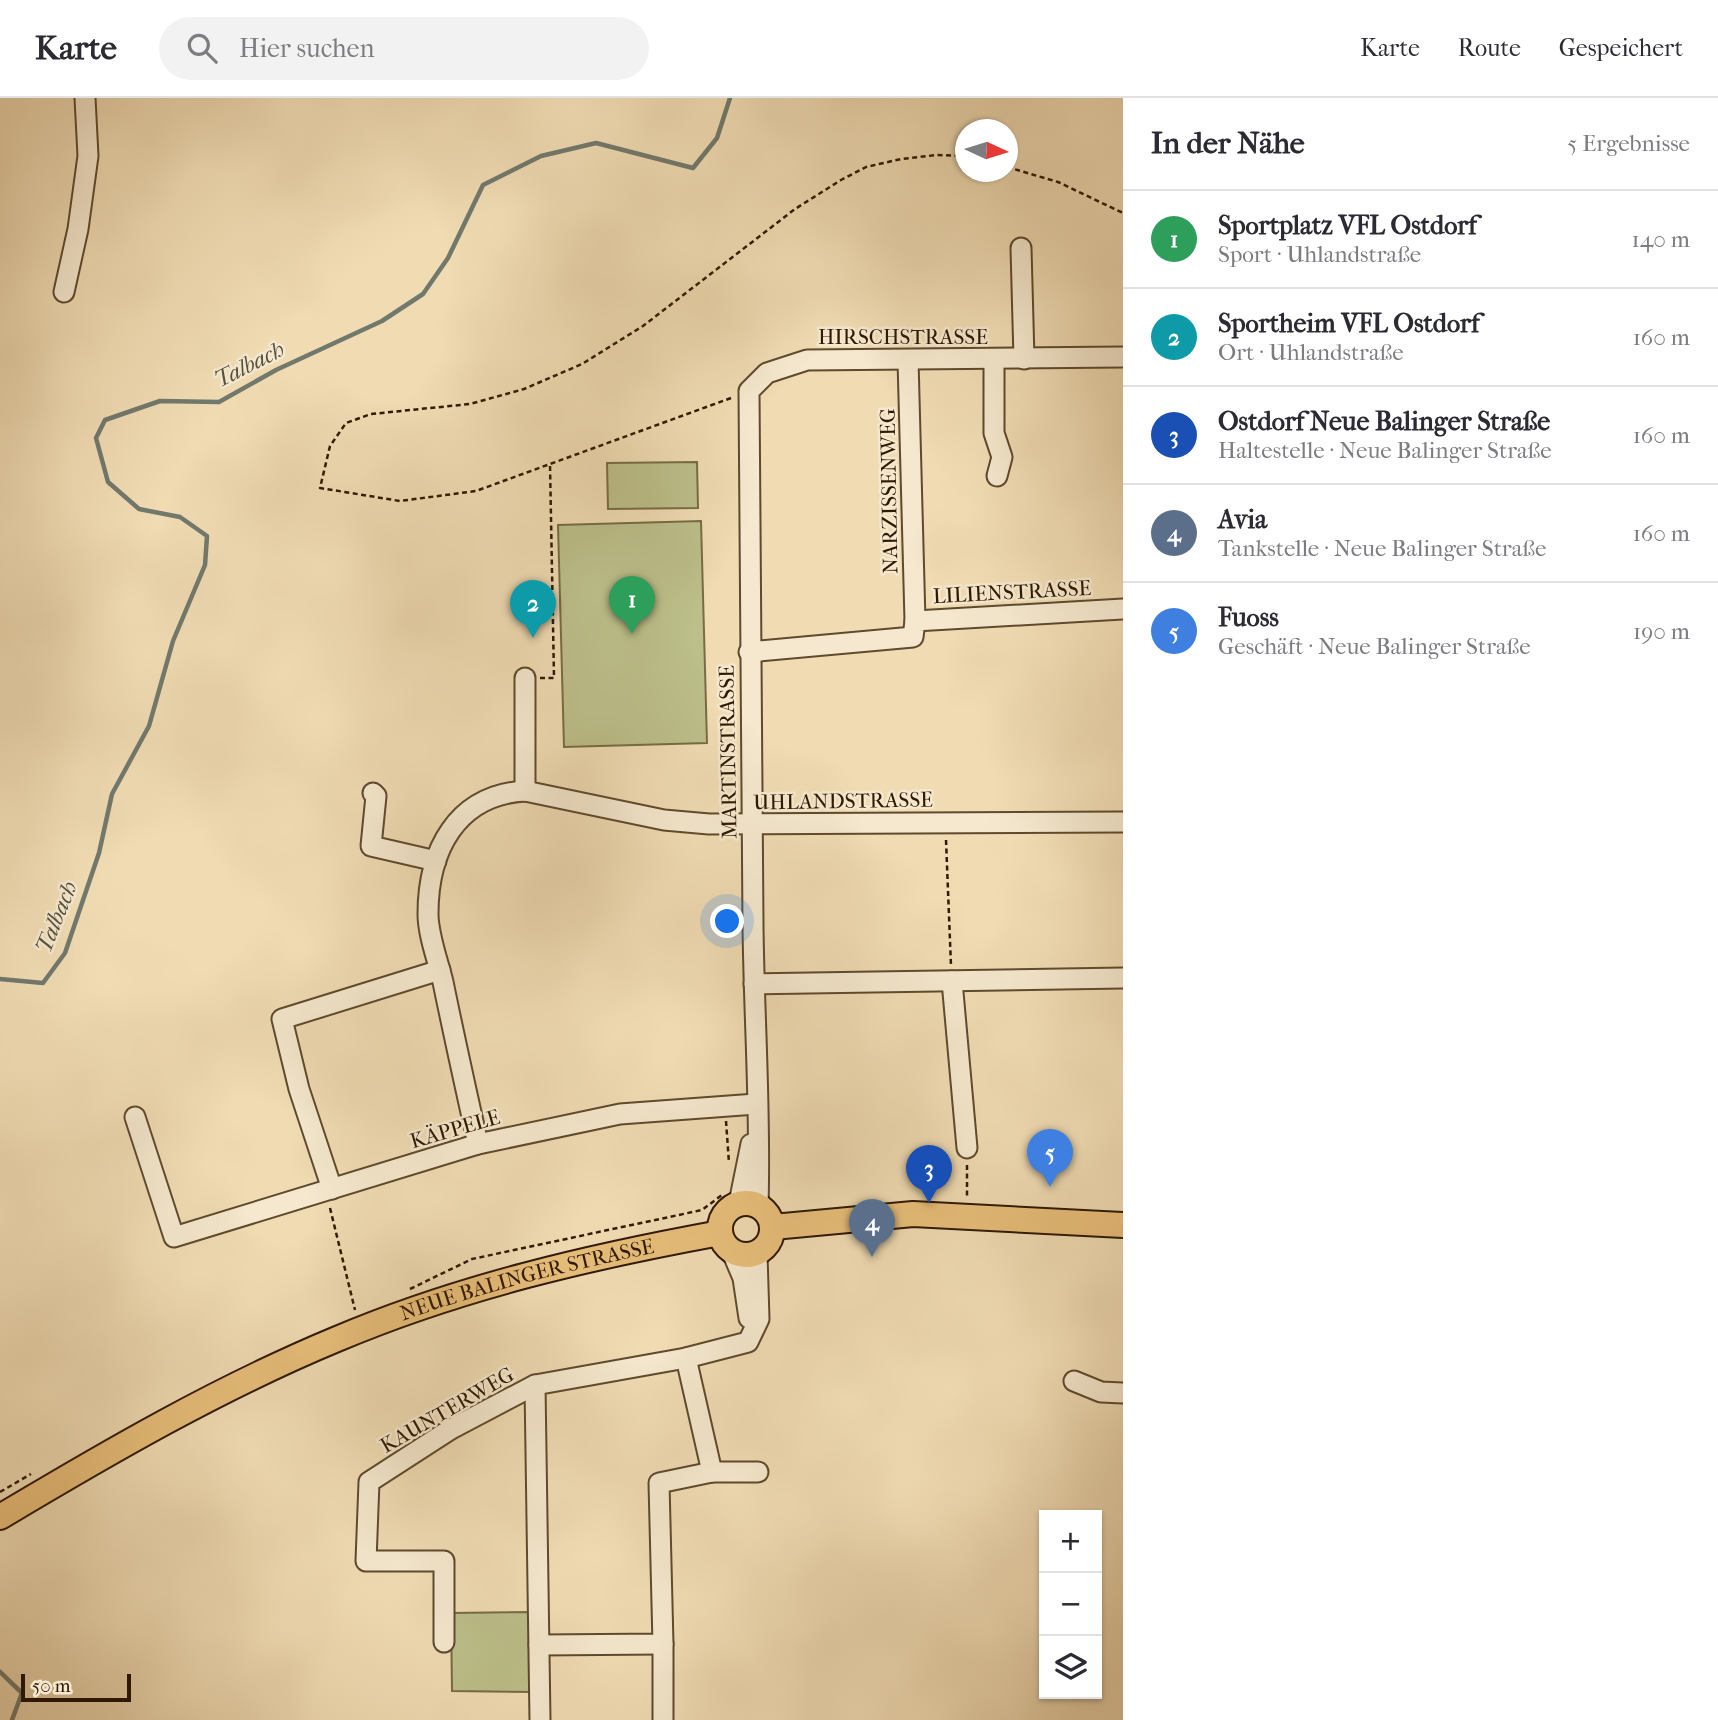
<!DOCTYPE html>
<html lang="de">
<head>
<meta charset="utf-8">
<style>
  :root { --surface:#fff; --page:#f2f2f3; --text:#2b2b33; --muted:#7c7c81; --line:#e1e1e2; --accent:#db2777 }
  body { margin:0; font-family:"IM FELL French Canon",serif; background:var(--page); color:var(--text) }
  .controls { position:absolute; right:21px; bottom:21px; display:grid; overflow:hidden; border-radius:0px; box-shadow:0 2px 5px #0004 }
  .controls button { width:63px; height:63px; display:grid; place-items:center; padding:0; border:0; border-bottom:2px solid var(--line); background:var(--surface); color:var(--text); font:35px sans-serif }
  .compass { position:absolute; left:955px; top:21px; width:63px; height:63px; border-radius:50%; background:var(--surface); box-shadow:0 2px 5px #0004; rotate:94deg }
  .scale { position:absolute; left:21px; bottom:18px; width:110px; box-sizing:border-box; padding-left:7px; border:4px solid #2f1900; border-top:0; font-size:19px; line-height:24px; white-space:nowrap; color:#2f1900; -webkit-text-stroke:5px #f5e8ce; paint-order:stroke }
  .you { position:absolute; left:728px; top:824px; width:24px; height:24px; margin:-18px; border:5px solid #fff; border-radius:50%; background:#1a73e8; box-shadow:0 0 0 10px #1a73e833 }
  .badge { display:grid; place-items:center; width:46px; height:46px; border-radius:50%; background:var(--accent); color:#fff; font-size:23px; font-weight:700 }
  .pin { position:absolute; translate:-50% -58px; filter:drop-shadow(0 2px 4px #0008) }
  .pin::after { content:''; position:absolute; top:37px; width:24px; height:21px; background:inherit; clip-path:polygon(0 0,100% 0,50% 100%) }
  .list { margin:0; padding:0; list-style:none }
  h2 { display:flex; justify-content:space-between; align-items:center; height:91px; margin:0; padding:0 28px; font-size:30px }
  h2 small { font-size:23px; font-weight:400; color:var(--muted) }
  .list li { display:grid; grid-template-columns:46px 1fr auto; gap:21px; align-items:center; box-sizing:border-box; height:98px; padding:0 28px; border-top:2px solid var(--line) }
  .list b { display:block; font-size:26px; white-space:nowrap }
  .list p { margin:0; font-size:23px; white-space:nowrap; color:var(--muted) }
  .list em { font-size:23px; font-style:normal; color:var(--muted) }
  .icon { flex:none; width:38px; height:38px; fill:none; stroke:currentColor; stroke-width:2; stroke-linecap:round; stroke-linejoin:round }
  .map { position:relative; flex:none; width:1123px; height:1622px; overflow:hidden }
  header { display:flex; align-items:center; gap:42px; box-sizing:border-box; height:98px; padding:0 35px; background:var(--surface); border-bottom:2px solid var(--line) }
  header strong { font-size:33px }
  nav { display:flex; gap:38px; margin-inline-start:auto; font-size:24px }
  .search { width:490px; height:63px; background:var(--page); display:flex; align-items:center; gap:18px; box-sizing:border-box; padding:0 24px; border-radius:38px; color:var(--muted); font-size:26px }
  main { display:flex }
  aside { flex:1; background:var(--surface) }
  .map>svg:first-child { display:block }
  .green { fill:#bcbf8a; stroke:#766c45; stroke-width:2 }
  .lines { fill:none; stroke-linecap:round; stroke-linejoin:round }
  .stream { stroke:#71796d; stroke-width:4.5 }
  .minor-casing { stroke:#5f4a2d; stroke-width:23 }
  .major-casing { stroke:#2f1900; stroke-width:28 }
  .path { stroke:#2f1900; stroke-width:2.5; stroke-dasharray:5 3.5; stroke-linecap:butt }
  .minor { stroke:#f5e8ce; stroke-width:19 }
  .major { stroke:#e8be7a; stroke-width:24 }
  .labels { text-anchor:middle; stroke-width:5; stroke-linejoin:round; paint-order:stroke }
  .street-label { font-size:21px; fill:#2f1900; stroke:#f5e8ce }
  .water-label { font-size:23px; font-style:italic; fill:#56513f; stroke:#f5e8ce }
</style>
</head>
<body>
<header>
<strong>Karte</strong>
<div class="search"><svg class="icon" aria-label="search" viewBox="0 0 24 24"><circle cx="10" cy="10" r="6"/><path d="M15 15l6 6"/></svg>Hier suchen</div>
<nav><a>Karte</a><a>Route</a><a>Gespeichert</a></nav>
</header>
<main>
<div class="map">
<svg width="1123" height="1622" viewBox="0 0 1123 1622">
  <rect width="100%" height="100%" fill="#f0dbb3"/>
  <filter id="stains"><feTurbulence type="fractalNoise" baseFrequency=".00286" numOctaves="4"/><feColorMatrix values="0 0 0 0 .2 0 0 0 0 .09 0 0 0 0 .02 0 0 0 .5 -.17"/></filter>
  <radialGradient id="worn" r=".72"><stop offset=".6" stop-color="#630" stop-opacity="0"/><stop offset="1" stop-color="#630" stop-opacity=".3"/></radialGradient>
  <!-- green -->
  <g class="green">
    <polygon points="697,364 698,410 608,411 607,365"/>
    <polygon points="701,423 707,645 564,649 558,427"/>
    <polygon points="532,1514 532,1594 452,1593 451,1515"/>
  </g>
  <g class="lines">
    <!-- stream -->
    <g class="stream">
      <polyline points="0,881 43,885 65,855 99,755 112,696 149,628 173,543 205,467 207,438 180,419 139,411 108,384 96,340 105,322 160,303 219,304 276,272 382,223 423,196 448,160 483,87 541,58 596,45 693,70 717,40 730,0"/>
      <polyline points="0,1574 22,1595 12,1622"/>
    </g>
    <defs>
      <g id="minor">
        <polyline points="1021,150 1024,261"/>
        <polyline points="64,194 78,131 88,58 85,0"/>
        <polyline points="908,262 915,523"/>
        <polyline points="994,262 994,335 1002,359 997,378"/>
        <polyline points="749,554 913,539 915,523 1123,511"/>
        <polyline points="525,580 525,693"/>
        <polyline points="373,695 376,698 371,748 436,763"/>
        <polyline points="952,883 967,1050"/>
        <polyline points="754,886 1123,880"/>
        <polyline points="135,1019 174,1139 478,1046 620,1016 756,1006"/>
        <path d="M478 1046C466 992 454 938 443 884 438 863 428 837 428 816 428 753 456 697 525 693L664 722 709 726 1123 724"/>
        <polyline points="332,1091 299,991 282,921 440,872"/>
        <polyline points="739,1105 751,1046"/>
        <path d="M758 1107C761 1014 754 921 753 827 750 649 749 471 749 293L767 275 807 262 1123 259"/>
        <polyline points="732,1154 743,1180 749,1220"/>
        <polyline points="1074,1283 1101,1294 1123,1295"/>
        <polyline points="712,1374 758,1374"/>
        <polyline points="444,1544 444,1463 366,1463 369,1384 451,1331 535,1287"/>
        <polyline points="663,1546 663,1622"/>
        <polyline points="539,1547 663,1546 659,1385 712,1374 686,1260"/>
        <polyline points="540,1622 535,1287 686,1260 748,1244 759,1221 757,1156"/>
      </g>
      <g id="major">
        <circle cx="746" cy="1131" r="26"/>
        <polyline points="773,1129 913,1116 1123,1127"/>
        <path id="s1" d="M0 1419C109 1354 219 1290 337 1241 460 1189 589 1159 720 1135"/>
      </g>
    </defs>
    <!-- minor casing -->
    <use href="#minor" class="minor-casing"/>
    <!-- major casing -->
    <use href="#major" class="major-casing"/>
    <!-- path -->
    <g class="path">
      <polyline points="1007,69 1058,84 1123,115"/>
      <polyline points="731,300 476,393 400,403 320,390 330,348 346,325 371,316 470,306 524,291 582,266 643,228 795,111 841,82 866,69 901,61 937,57 965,58"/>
      <polyline points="540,580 554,580 550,366"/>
      <polyline points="946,742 951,868"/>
      <polyline points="726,1023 729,1065"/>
      <polyline points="967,1067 967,1099"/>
      <polyline points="330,1110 355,1212"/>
      <polyline points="410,1191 472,1161 702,1112 722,1097"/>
      <polyline points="0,1394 31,1376"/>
    </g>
    <!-- minor -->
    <use href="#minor" class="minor"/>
    <!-- major -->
    <use href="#major" class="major"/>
  </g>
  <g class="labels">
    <!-- street labels -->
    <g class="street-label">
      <text x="903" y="246">HIRSCHSTRASSE</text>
      <text transform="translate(889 393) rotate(-91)" y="7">NARZISSENWEG</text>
      <text transform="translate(1012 494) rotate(-3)" y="7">LILIENSTRASSE</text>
      <text transform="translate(728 654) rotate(-91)" y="7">MARTINSTRASSE</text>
      <text transform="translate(843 703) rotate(-1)" y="7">UHLANDSTRASSE</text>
      <text transform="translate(455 1031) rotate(-16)" y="7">KÄPPELE</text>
      <text dy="7" stroke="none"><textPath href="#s1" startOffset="581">NEUE BALINGER STRASSE</textPath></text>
      <text transform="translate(447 1312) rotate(-30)" y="7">KAUNTERWEG</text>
    </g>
    <!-- water labels -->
    <g class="water-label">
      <text transform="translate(249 266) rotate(-27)" y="8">Talbach</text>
      <text transform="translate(56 819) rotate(-68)" y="8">Talbach</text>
    </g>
  </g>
  <rect width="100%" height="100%" filter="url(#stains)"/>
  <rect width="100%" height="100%" fill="url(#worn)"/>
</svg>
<div class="controls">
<button>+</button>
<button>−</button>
<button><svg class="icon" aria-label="layers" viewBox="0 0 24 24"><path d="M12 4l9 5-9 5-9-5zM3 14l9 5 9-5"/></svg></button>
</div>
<svg class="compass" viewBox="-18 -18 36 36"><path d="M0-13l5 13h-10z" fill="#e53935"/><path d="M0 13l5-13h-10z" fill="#7c7c81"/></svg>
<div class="scale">50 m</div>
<div class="you"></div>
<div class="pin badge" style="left:632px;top:536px;background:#2e9e5b">1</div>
<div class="pin badge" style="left:533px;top:540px;background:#0f9aa8">2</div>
<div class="pin badge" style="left:929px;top:1105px;background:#1a4fb4">3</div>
<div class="pin badge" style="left:872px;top:1159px;background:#5c6f8a">4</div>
<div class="pin badge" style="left:1050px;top:1089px;background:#3f7fe0">5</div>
</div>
<aside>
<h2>In der Nähe<small>5 Ergebnisse</small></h2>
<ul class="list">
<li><span class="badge" style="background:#2e9e5b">1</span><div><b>Sportplatz VFL Ostdorf</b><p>Sport · Uhlandstraße</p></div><em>140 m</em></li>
<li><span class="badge" style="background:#0f9aa8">2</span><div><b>Sportheim VFL Ostdorf</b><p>Ort · Uhlandstraße</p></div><em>160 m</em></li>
<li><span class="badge" style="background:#1a4fb4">3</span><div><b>Ostdorf Neue Balinger Straße</b><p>Haltestelle · Neue Balinger Straße</p></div><em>160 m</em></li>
<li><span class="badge" style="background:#5c6f8a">4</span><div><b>Avia</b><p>Tankstelle · Neue Balinger Straße</p></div><em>160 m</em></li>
<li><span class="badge" style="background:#3f7fe0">5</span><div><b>Fuoss</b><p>Geschäft · Neue Balinger Straße</p></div><em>190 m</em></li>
</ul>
</aside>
</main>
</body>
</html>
